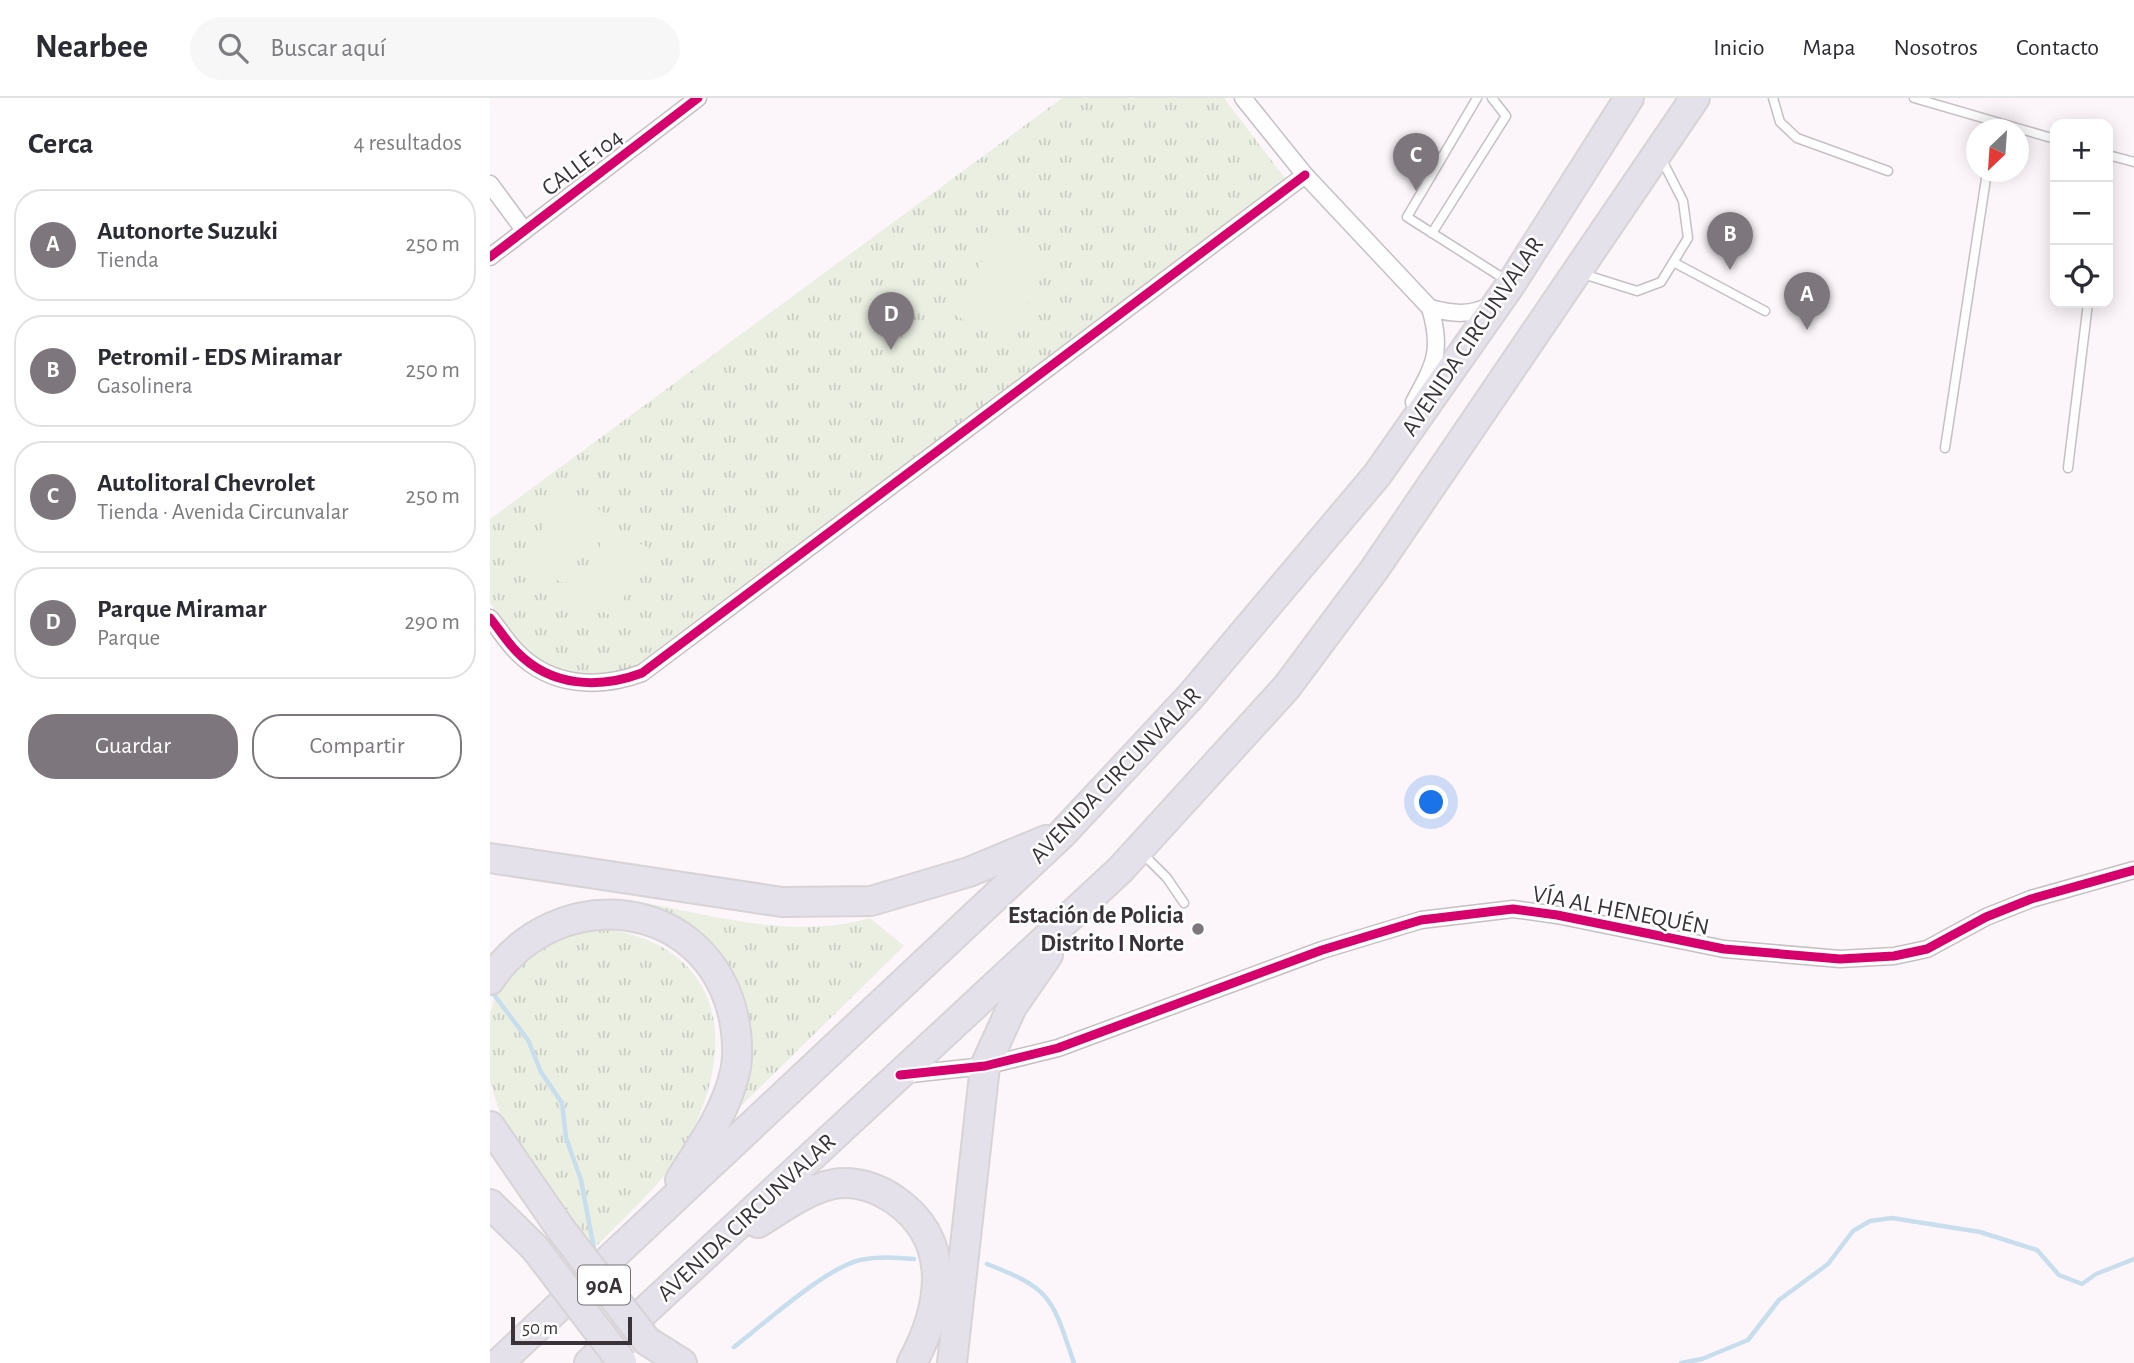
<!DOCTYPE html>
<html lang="es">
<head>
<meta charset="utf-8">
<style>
  :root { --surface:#fff; --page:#f7f7f7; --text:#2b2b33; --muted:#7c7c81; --line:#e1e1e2; --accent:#7d777d }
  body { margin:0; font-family:"Alegreya Sans",sans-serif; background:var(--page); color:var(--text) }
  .controls { position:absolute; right:21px; top:21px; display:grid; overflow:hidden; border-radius:14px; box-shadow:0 4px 18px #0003 }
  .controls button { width:63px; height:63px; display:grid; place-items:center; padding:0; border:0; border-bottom:2px solid var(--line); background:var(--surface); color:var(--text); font:35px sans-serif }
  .compass { position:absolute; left:1476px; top:21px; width:63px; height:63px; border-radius:50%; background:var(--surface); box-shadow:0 4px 18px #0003; rotate:205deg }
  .scale { position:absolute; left:21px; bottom:18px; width:121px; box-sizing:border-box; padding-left:7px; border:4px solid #393339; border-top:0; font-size:19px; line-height:24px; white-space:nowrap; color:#393339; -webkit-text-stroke:5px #fff; paint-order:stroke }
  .you { position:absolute; left:942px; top:705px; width:24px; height:24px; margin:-18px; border:5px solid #fff; border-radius:50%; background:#1a73e8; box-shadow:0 0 0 10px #1a73e833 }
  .badge { display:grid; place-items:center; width:46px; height:46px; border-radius:50%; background:var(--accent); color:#fff; font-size:23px; font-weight:700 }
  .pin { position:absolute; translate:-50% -58px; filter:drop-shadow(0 2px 4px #0008) }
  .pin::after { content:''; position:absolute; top:37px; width:24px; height:21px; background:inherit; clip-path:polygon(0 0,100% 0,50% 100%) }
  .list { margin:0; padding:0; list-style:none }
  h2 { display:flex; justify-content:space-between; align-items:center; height:91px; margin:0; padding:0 28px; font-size:30px }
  h2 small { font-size:23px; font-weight:400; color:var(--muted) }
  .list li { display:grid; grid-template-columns:46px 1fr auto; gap:21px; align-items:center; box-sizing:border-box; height:112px; margin:0 14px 14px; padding:0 14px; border:2px solid var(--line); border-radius:28px }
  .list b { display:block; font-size:26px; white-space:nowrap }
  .list p { margin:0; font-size:23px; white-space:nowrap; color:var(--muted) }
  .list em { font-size:23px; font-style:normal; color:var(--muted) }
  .actions { display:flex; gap:14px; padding:21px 28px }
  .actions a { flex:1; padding:16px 0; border:2px solid var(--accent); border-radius:28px; text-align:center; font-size:24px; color:var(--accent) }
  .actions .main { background:var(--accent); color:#fff }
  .icon { flex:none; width:38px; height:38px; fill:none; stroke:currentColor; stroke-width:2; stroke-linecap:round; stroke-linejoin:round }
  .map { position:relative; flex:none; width:1644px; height:1265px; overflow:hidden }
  header { display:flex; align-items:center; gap:42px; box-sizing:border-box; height:98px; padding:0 35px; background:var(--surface); border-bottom:2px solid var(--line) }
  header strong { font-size:33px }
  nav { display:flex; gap:38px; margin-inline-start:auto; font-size:24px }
  .search { width:490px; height:63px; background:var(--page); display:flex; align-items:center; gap:18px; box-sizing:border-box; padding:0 24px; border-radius:38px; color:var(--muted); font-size:26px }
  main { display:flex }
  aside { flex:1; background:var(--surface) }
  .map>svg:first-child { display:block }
  .grass { fill:url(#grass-tufts) }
  .pitch { fill:#eaefe2 }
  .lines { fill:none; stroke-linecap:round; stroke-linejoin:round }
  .stream { stroke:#c8deec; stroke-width:4.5 }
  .lane-casing { stroke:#c6c0c5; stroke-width:11 }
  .street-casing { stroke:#c6c0c5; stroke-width:19 }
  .highway-casing { stroke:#d7d3d6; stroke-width:32 }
  .lane { stroke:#fffefe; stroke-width:8 }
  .street { stroke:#fffefe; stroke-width:16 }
  .highway { stroke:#e5e1ea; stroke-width:28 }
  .highway-bridge-casing { stroke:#d7d3d6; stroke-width:32; stroke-linecap:butt }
  .highway-bridge { stroke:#e5e1ea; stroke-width:28 }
  .cycleway-casing { stroke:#fff; stroke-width:13 }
  .cycleway { stroke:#d6006c; stroke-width:9 }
  .poi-dot { fill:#7d777d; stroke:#fff; stroke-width:2.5 }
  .labels { text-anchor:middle; stroke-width:5; stroke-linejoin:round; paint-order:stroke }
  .shield { fill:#fff; stroke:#747074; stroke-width:2 }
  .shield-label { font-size:23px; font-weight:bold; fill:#393339 }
  .street-label { font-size:24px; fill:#393339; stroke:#fff }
  .poi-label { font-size:24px; font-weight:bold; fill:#393339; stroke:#fff; text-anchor:end }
</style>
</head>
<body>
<header>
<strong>Nearbee</strong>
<div class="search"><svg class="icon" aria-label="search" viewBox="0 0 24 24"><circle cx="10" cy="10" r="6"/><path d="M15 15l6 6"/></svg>Buscar aquí</div>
<nav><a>Inicio</a><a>Mapa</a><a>Nosotros</a><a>Contacto</a></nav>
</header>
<main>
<aside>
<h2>Cerca<small>4 resultados</small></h2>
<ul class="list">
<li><span class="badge">A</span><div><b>Autonorte Suzuki</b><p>Tienda</p></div><em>250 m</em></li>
<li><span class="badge">B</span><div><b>Petromil - EDS Miramar</b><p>Gasolinera</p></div><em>250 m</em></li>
<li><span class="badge">C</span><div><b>Autolitoral Chevrolet</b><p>Tienda · Avenida Circunvalar</p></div><em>250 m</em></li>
<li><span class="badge">D</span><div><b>Parque Miramar</b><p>Parque</p></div><em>290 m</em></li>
</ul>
<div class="actions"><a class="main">Guardar</a><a>Compartir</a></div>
</aside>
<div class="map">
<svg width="1644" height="1265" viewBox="0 0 1644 1265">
  <defs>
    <pattern id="grass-tufts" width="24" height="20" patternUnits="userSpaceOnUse" patternTransform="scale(1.75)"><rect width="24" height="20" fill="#eaefe2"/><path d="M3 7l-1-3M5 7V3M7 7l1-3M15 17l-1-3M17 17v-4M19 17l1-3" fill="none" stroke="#c9cdc3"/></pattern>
  </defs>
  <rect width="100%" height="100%" fill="#fcf6fb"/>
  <!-- grass -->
  <g class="grass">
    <polygon points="572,0 734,0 797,83 151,569 103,580 76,575 50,562 32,546 0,505 0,421"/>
    <path d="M136 801C213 815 303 843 380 820L414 848 249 1010C264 939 261 872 195 829 177 818 155 810 136 801Z"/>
    <path d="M109 830C246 847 248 963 187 1060 168 1090 128 1125 104 1151L11 1018 0 984V916L5 898 18 877 33 861 76 836Z"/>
  </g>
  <!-- pitch -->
  <g class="pitch">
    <polygon points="508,133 561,162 517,243 463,216"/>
    <polygon points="73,392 114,414 75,486 34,465"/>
    <polygon points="119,431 159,450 124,519 83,500"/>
  </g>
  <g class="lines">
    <!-- stream -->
    <g class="stream">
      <polyline points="5,898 38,942 51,974 72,1005 76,1040 91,1082 104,1151"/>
      <path d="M497 1166C562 1191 562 1200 584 1265"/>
      <path d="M244 1249C275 1225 334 1171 370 1162 388 1158 405 1159 424 1161"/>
      <polyline points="1191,1265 1212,1261 1258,1242 1289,1202 1338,1166 1363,1133 1380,1123 1402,1120 1490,1134 1547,1152 1569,1177 1592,1186 1606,1176 1644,1161"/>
    </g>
    <defs>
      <g id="lane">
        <polyline points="987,0 917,119 1016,182"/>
        <polyline points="1283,0 1290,24 1307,40 1398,73"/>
        <polyline points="1424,0 1565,41"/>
        <polyline points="1618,57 1644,64"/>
        <polyline points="942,135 1016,18 1002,0"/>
        <polyline points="1185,165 1275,213"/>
        <polyline points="1093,176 1147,193 1171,184 1198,140 1193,103 1172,62"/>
        <polyline points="1455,350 1497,74"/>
        <polyline points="1578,370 1598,205"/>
        <polyline points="651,754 677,780 694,805"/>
      </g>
      <g id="street">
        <path d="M753 0 815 77 940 210C953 253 944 267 924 304"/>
        <polyline points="0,86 34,132"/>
        <polyline points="0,159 208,0"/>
        <path d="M940 210C963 216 980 218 1002 207"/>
        <path d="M0 520C9 531 17 544 27 554 61 589 109 591 152 575L815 77"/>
        <polyline points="411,977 495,968 568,950 832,852 931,822 1023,811 1067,817 1234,851 1350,861 1404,858 1437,851 1496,819 1541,801 1644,772"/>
      </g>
      <g id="highway">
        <polyline points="0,760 292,804 381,803 479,774 556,742"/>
        <path d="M0 882C67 782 218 798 244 921 247 938 249 957 245 974 236 1014 211 1048 190 1082"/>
        <polyline points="0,1028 70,1130"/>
        <polyline points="0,1106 45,1150"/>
        <path d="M268 1125C291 1111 317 1091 344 1086 365 1082 388 1090 405 1102 464 1143 452 1210 422 1265"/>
        <polyline points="157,1243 192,1265"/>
        <polyline points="9,1265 572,736 700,599 887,377 1021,186 1139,0"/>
        <polyline points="99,1265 630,772 796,590 884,472 1205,0"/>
        <polyline points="462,1265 495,968 522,909 558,857"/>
      </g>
    </defs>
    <!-- lane casing -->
    <use href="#lane" class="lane-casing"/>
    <!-- street casing -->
    <use href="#street" class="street-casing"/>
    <!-- highway casing -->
    <use href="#highway" class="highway-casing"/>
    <!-- lane -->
    <use href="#lane" class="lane"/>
    <!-- street -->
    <use href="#street" class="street"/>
    <!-- highway -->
    <use href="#highway" class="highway"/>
    <defs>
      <g id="highway-bridge">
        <polyline points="70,1130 157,1243"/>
        <polyline points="45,1150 132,1264"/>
      </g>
    </defs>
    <!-- highway-bridge casing -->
    <use href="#highway-bridge" class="highway-bridge-casing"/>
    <!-- highway-bridge -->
    <use href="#highway-bridge" class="highway-bridge"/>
    <defs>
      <g id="cycleway">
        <polyline points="0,159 208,0"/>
        <path d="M0 520C9 531 17 544 27 554 61 589 109 591 152 575L815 77"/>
        <polyline points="410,977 495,968 568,950 832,852 931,822 1023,811 1067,817 1234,851 1350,861 1404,858 1437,851 1496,819 1541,801 1644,772"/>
      </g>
    </defs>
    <!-- cycleway casing -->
    <use href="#cycleway" class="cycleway-casing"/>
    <!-- cycleway -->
    <use href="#cycleway" class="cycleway"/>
  </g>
  <!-- markers -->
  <circle class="poi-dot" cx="708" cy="831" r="7"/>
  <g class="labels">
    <!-- shield labels -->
    <rect class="shield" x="88" y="1167.5" width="52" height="39" rx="5"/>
    <g class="shield-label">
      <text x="114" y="1195">90A</text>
    </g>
    <!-- street labels -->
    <g class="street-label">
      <text transform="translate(92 64) rotate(-37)" y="8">CALLE 104</text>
      <text transform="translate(982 238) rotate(-56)" y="8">AVENIDA CIRCUNVALAR</text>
      <text transform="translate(625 677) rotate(-46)" y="8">AVENIDA CIRCUNVALAR</text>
      <text transform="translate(1131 812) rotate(11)" y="8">VÍA AL HENEQUÉN</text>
      <text transform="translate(256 1119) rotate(-43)" y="8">AVENIDA CIRCUNVALAR</text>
    </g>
    <!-- poi labels -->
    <g class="poi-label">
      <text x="694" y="825">Estación de Policia<tspan x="694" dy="28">Distrito I Norte</tspan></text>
    </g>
  </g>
</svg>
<div class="controls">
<button>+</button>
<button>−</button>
<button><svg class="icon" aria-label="locate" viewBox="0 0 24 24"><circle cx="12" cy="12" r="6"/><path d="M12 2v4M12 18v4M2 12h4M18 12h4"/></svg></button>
</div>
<svg class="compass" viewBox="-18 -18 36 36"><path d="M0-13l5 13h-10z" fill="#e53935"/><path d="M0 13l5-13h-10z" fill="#7c7c81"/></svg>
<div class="scale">50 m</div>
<div class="you"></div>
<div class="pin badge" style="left:1317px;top:232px">A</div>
<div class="pin badge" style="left:1240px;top:172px">B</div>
<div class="pin badge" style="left:926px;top:93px">C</div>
<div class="pin badge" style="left:401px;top:252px">D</div>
</div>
</main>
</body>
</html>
